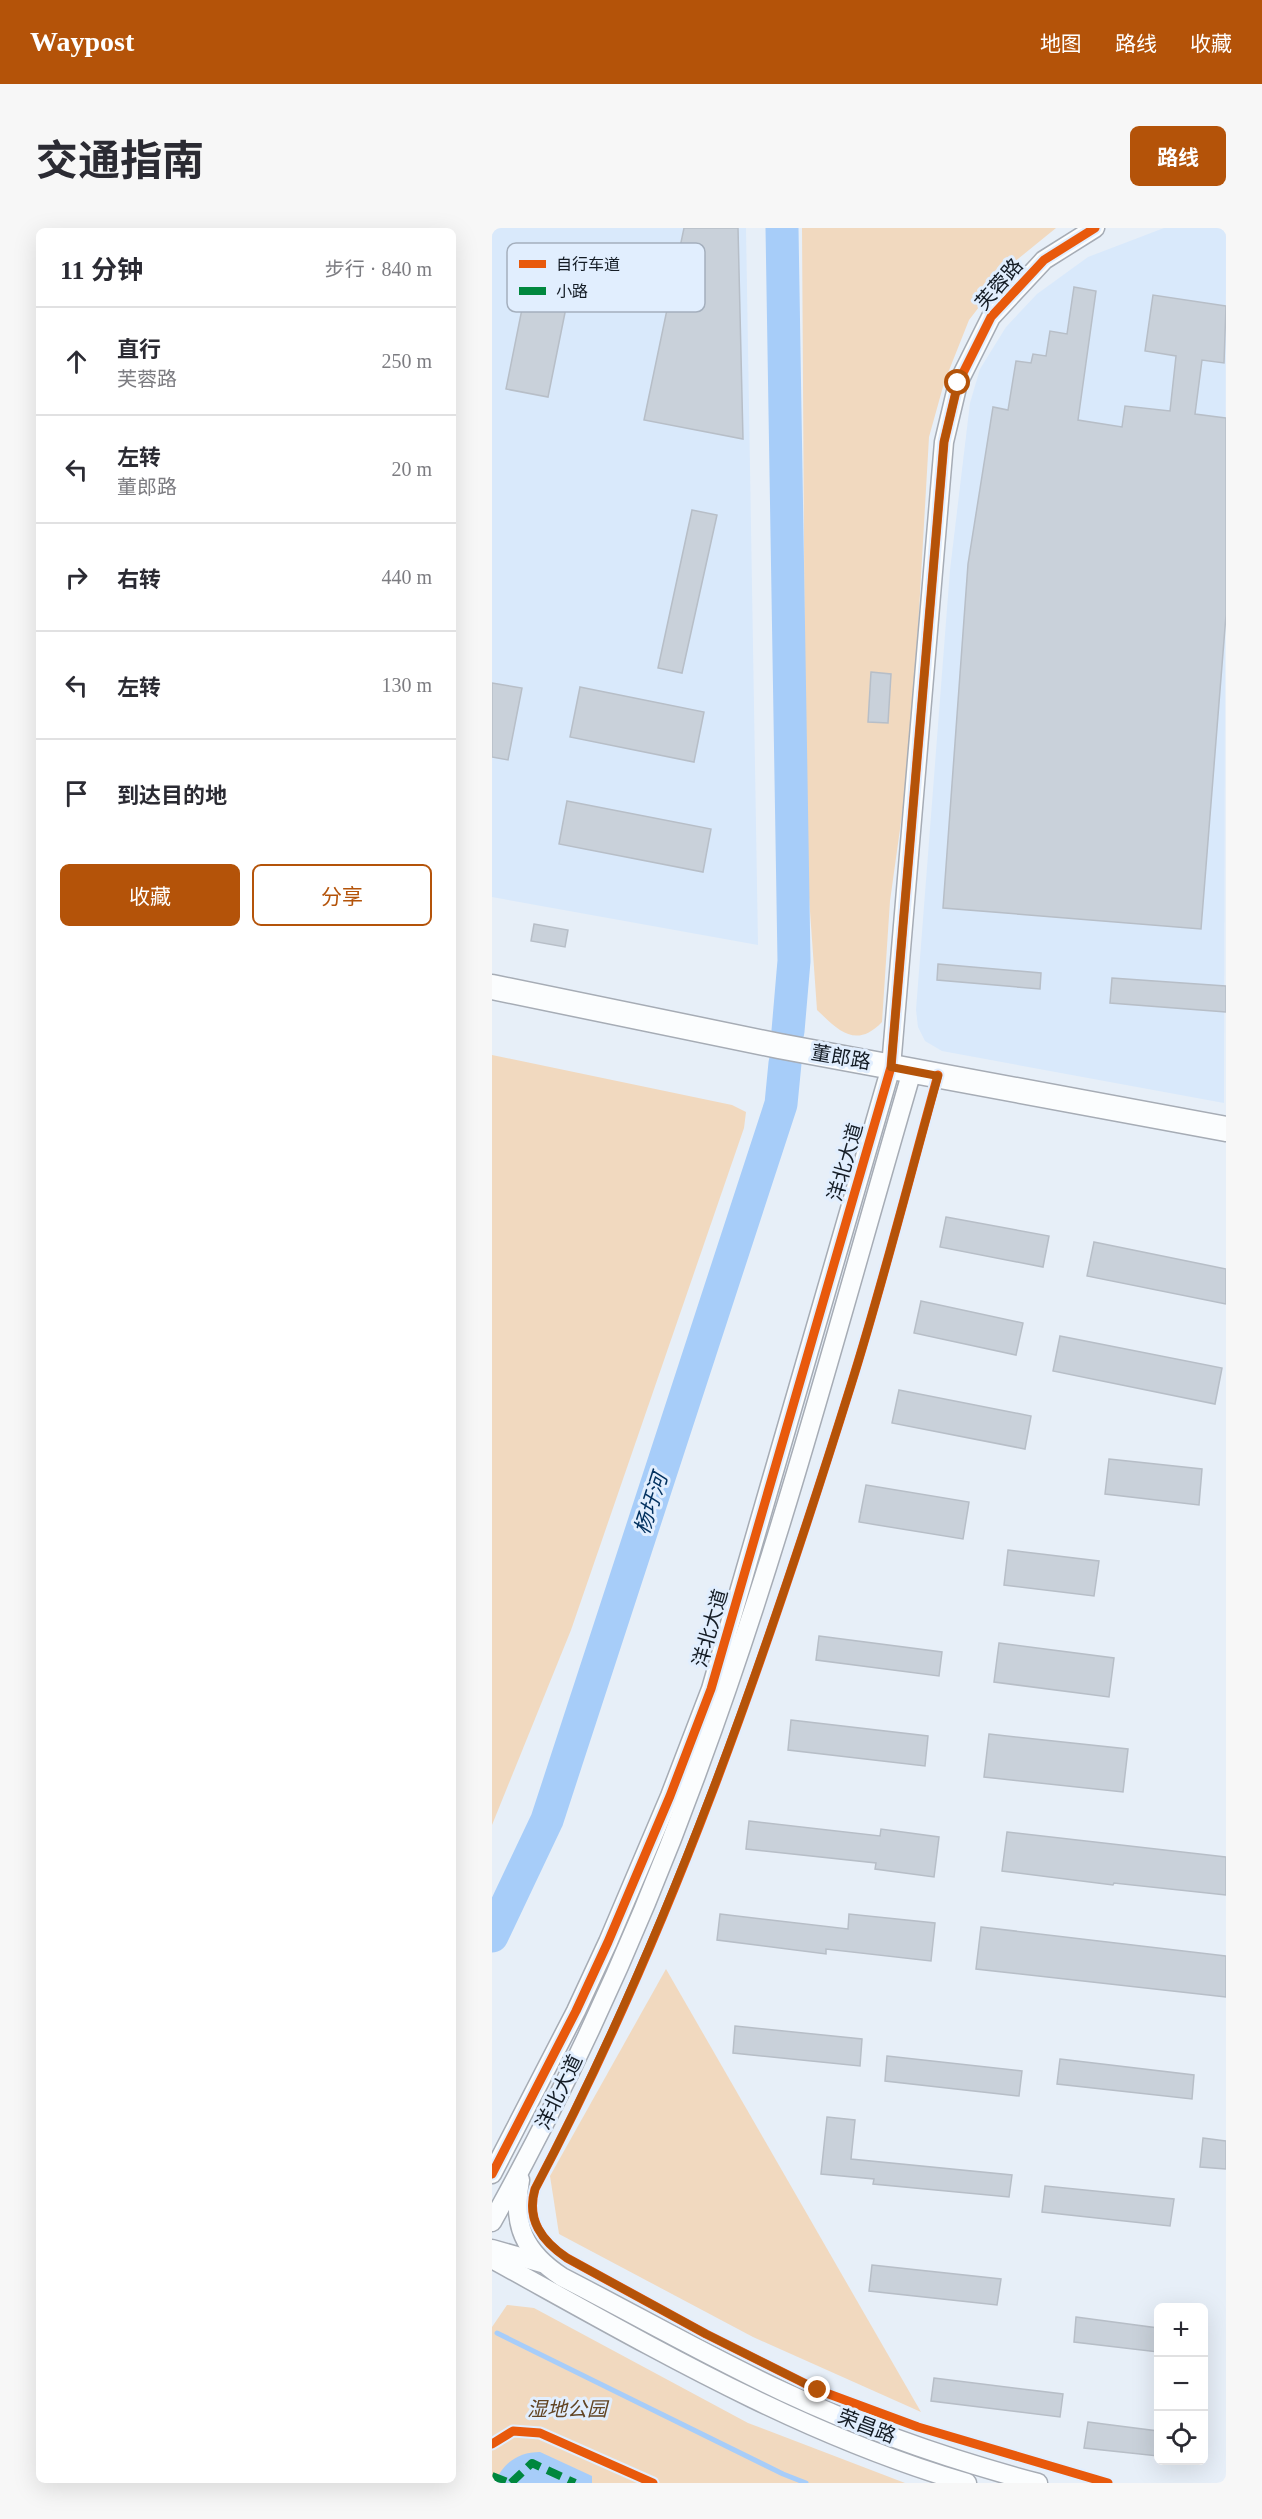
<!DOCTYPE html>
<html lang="zh">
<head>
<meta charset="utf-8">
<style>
  :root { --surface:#fff; --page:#f7f7f7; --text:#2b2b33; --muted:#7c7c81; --line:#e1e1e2; --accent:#b45309 }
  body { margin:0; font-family:"Times New Roman","Noto Sans SC",serif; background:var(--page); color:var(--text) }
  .controls { position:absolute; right:18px; bottom:18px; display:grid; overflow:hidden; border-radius:9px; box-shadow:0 6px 24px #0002 }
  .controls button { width:54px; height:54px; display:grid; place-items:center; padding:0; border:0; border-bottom:2px solid var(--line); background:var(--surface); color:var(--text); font:30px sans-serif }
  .stop { position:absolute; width:18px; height:18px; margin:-14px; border:4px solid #b45309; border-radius:50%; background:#fff }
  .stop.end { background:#b45309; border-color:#fff; box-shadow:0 2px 6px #0008 }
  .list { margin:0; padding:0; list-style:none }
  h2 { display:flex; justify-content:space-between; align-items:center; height:78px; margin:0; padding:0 24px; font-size:26px }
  h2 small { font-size:20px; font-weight:400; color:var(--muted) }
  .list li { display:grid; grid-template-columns:39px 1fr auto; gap:18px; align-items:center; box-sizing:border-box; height:108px; padding:0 24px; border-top:2px solid var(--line) }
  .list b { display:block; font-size:22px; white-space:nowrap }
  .list p { margin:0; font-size:20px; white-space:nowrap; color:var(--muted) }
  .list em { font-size:20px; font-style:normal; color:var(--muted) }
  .actions { display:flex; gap:12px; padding:18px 24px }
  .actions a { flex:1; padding:14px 0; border:2px solid var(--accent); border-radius:9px; text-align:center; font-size:21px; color:var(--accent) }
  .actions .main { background:var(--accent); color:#fff }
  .icon { flex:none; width:33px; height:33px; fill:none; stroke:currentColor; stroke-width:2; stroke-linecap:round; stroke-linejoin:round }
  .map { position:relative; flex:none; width:734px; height:2255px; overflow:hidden; border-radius:9px }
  header { display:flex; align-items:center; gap:36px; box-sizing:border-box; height:84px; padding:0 30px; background:var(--accent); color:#fff }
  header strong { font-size:28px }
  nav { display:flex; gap:33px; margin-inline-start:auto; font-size:21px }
  .intro { display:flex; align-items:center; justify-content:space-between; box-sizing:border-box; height:144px; padding:0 36px }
  h1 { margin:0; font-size:42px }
  .button { padding:15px 27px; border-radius:9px; background:var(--accent); color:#fff; font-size:21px; font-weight:700 }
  main { display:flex; gap:36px; padding:0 36px }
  aside { flex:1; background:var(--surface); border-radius:9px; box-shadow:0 6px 24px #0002 }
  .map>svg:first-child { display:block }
  .built { fill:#d9e9fb }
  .green { fill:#f1d9bf }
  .water { fill:#a7cdf9 }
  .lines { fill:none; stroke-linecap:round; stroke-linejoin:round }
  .stream { stroke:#a7cdf9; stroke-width:5 }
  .river { stroke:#a7cdf9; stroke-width:33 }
  .building { fill:#c9d1da; stroke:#b7bec7; stroke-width:1.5 }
  .minor-casing { stroke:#a6acb5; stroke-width:21 }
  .major-casing { stroke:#a6acb5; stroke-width:27 }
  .minor { stroke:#fbfdfe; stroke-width:18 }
  .major { stroke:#fbfdfe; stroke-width:24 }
  .quiet { stroke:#00873e; stroke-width:8; stroke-dasharray:15 8; stroke-linecap:butt }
  .cycleway-casing { stroke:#e1eefe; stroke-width:13 }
  .cycleway { stroke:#e8590c; stroke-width:9 }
  .route { stroke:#b45309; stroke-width:8 }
  .labels { text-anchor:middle; stroke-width:6; stroke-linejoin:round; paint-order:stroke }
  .street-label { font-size:20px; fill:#141c25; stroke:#e1eefe }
  .park-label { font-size:20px; font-style:italic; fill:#624524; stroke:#e1eefe }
  .water-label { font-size:21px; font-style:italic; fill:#033260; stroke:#e1eefe }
  .key { fill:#e1eefe; stroke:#a4afbd; stroke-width:1.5 }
  .key-label { font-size:16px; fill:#141c25 }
</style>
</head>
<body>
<header>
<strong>Waypost</strong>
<nav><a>地图</a><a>路线</a><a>收藏</a></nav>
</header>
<div class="intro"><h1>交通指南</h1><a class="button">路线</a></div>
<main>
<aside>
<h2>11 分钟<small>步行 · 840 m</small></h2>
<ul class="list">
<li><svg class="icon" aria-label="ahead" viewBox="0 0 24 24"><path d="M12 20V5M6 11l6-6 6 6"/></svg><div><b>直行</b><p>芙蓉路</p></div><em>250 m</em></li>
<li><svg class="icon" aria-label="left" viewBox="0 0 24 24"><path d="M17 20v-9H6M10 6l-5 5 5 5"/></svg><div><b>左转</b><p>董郎路</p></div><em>20 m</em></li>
<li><svg class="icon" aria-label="right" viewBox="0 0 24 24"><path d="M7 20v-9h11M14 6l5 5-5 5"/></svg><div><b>右转</b></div><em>440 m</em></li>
<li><svg class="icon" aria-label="left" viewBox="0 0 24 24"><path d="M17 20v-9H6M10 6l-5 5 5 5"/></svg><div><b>左转</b></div><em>130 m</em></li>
<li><svg class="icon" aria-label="arrive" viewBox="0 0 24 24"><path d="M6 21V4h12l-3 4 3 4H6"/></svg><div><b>到达目的地</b></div></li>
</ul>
<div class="actions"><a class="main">收藏</a><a>分享</a></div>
</aside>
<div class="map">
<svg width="734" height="2255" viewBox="0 0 734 2255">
  <rect width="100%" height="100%" fill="#e7eff8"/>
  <!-- built -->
  <g class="built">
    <polygon points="0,0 254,0 266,717 0,669"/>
    <polygon points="672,0 734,0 732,875 450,823 433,813 426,799 424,782 458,342 478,175 488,141 514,99 545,66 596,29"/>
  </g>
  <!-- green -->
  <g class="green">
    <path d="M310 0H564L521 35 477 92 452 155 437 209 419 522 398 673 390 794C364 821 347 803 325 782L314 627Z"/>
    <polygon points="0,827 240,877 254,884 252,900 79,1402 0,1597"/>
    <polygon points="174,1741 429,2184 261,2109 67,2006 58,1948"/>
    <polygon points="15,2077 42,2080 256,2195 413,2255 0,2255 0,2099"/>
  </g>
  <!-- water -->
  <path class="water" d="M48 2224 100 2248V2255H3C10 2235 27 2224 48 2224Z"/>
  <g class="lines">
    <!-- stream -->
    <polyline class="stream" points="5,2105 291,2246 314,2255"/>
    <!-- river -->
    <g class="river">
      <polyline points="290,0 302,733 296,803"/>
      <polyline points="0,1708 55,1592 289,876 293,835"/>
    </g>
  </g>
  <!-- building -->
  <g class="building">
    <polygon points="192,0 246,0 251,211 152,192"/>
    <polygon points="40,31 82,40 56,169 14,161"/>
    <polygon points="582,59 604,63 586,192 630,199 633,178 678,183 684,128 653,123 661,67 734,78 732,135 710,132 703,186 734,190 734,387 709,701 451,680 476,336 501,179 516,182 524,133 539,135 541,126 554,128 558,103 575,106"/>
    <polygon points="200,282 225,287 190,445 166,440"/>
    <polygon points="379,444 399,446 396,495 376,494"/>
    <polygon points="0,455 30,460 16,532 0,529"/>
    <polygon points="88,459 212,484 202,534 78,509"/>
    <polygon points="75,573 219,601 211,644 67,616"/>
    <polygon points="42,696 76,702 73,719 39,713"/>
    <polygon points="446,736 549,745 548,761 445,752"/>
    <polygon points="620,750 734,758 734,784 618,775"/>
    <polygon points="454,989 557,1008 551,1039 448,1019"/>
    <polygon points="602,1014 734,1041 734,1076 595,1048"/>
    <polygon points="429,1073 531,1095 524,1127 422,1105"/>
    <polygon points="568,1108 730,1140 723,1176 561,1143"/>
    <polygon points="407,1162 539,1188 533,1221 400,1195"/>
    <polygon points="617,1231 710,1241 707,1277 613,1266"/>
    <polygon points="374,1257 477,1274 471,1311 367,1294"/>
    <polygon points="516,1322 607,1333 602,1368 512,1357"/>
    <polygon points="327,1408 450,1424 447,1448 324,1432"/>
    <polygon points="507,1415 622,1430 617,1469 502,1454"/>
    <polygon points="299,1492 436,1508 433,1538 296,1522"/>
    <polygon points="497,1506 636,1521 631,1564 492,1549"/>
    <polygon points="257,1593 388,1608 389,1601 447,1609 442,1649 383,1641 384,1635 254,1621"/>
    <polygon points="515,1604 734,1629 734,1667 622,1655 621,1657 510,1643"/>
    <polygon points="228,1686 356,1701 357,1686 443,1695 439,1733 334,1721 334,1726 225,1712"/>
    <polygon points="489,1699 734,1728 734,1769 484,1741"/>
    <polygon points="243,1798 370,1811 368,1838 241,1825"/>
    <polygon points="395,1828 530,1843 527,1868 393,1853"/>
    <polygon points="568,1831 702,1847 700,1871 565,1856"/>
    <polygon points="335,1889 363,1892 359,1931 520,1947 517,1969 381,1956 382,1951 329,1946"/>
    <polygon points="711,1910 734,1913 734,1941 708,1939"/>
    <polygon points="553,1958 682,1971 678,1998 550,1984"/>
    <polygon points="380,2037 509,2051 505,2077 377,2063"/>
    <polygon points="584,2089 666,2100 666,2124 582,2114"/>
    <polygon points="442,2150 571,2166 568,2189 439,2173"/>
    <polygon points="596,2194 666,2203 666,2228 592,2220"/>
  </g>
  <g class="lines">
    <defs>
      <g id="minor">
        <polyline points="0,1946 84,1783 116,1714 178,1568 219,1461 399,839 452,214 466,155 499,89 552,32 603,0"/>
        <path d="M28 1952C20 1997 32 2024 70 2049 144 2087 217 2129 292 2164 373 2202 459 2232 546 2255"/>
        <path d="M0 1994C81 1848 150 1696 207 1539 291 1312 352 1075 420 843"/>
        <polyline points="0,2021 50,2035"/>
        <path d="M0 2031C153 2115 306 2206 475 2255"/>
      </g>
      <polyline id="major" points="0,759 287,818 734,901"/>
    </defs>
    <!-- minor casing -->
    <use href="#minor" class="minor-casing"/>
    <!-- major casing -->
    <use href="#major" class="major-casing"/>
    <!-- minor -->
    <use href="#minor" class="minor"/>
    <!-- major -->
    <use href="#major" class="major"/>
    <!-- quiet -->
    <g class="quiet">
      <polyline points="0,2248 18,2255"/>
      <polyline points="19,2255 40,2235 83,2255"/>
    </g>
    <defs>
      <g id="cycleway">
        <path d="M446 847C417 951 391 1055 359 1157 273 1432 178 1706 43 1961 34 1992 50 2013 75 2030L214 2106 326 2162 426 2199 616 2255"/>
        <polyline points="0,1946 84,1783 116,1714 178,1568 219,1461 399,839 452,214 466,155 499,89 552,32 603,0"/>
        <polyline points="0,2216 21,2203 48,2205 161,2255"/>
      </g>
    </defs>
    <!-- cycleway casing -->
    <use href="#cycleway" class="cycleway-casing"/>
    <!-- cycleway -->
    <use href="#cycleway" class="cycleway"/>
  </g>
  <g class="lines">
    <!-- route -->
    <path class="route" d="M326 2162 214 2106 75 2030C50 2013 34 1992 43 1961 177 1706 273 1432 359 1157 391 1055 417 951 446 848L399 839 452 214 466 155"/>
  </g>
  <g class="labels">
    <!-- street labels -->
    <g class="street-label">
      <text transform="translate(507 56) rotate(-49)" y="7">芙蓉路</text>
      <text transform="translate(349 829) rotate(10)" y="7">董郎路</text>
      <text transform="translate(353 934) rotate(-74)" y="7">洋北大道</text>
      <text transform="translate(218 1400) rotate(-74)" y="7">洋北大道</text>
      <text transform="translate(67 1864) rotate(-64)" y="7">洋北大道</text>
      <text transform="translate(375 2198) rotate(21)" y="7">荣昌路</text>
    </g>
    <!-- park labels -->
    <g class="park-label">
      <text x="75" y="2188">湿地公园</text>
    </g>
    <!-- water labels -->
    <g class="water-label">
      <text transform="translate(159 1276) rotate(-72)" y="7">杨圩河</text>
    </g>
  </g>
  <!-- legend -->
  <rect x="15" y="15" width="198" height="69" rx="9" class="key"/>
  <rect x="27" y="32" width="27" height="8" fill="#e8590c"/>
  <rect x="27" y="59" width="27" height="8" fill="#00873e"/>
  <g class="key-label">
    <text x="64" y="42">自行车道</text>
    <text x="64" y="69">小路</text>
  </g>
</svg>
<div class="controls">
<button>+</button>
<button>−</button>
<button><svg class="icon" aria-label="locate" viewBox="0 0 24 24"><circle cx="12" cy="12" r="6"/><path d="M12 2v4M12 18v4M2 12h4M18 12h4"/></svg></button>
</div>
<div class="stop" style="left:466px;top:155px"></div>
<div class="stop end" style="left:326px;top:2162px"></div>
</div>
</main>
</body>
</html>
